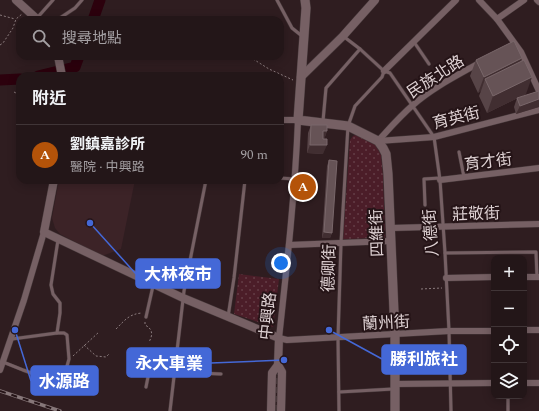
<!DOCTYPE html>
<html lang="zh-TW">
<head>
<meta charset="utf-8">
<style>
  :root { --surface:#231618; --page:#2b1f21; --text:#f1f3f6; --muted:#a39fa2; --line:#403537; --accent:#b45309 }
  body { margin:0; font-family:Spectral,"Noto Sans TC",serif; background:var(--page); color:var(--text) }
  .controls { position:absolute; right:12px; bottom:12px; display:grid; overflow:hidden; border-radius:8px; box-shadow:0 2px 10px #0003 }
  .controls button { width:36px; height:36px; display:grid; place-items:center; padding:0; border:0; border-bottom:1px solid var(--line); background:var(--surface); color:var(--text); font:20px sans-serif }
  .you { position:absolute; left:281px; top:263px; width:14px; height:14px; margin:-10px; border:3px solid #fff; border-radius:50%; background:#1a73e8; box-shadow:0 0 0 6px #1a73e833 }
  .badge { display:grid; place-items:center; width:26px; height:26px; border-radius:50%; background:var(--accent); color:#fff; font-size:13px; font-weight:700 }
  .pin { position:absolute; translate:-50% -50%; border:2px solid #fff; box-shadow:0 1px 4px #0006 }
  .list { margin:0; padding:0; list-style:none }
  h2 { display:flex; justify-content:space-between; align-items:center; height:52px; margin:0; padding:0 16px; font-size:17px }
  h2 small { font-size:13px; font-weight:400; color:var(--muted) }
  .list li { display:grid; grid-template-columns:26px 1fr auto; gap:12px; align-items:center; box-sizing:border-box; height:60px; padding:0 16px; border-top:1px solid var(--line) }
  .list b { display:block; font-size:15px; white-space:nowrap }
  .list p { margin:0; font-size:13px; white-space:nowrap; color:var(--muted) }
  .list em { font-size:13px; font-style:normal; color:var(--muted) }
  .icon { flex:none; width:22px; height:22px; fill:none; stroke:currentColor; stroke-width:2; stroke-linecap:round; stroke-linejoin:round }
  .map { position:relative; flex:none; width:539px; height:411px; overflow:hidden }
  .search { position:absolute; background:var(--surface); box-shadow:0 2px 10px #0003; left:16px; top:16px; width:268px; height:44px; display:flex; align-items:center; gap:10px; box-sizing:border-box; padding:0 14px; border-radius:12px; color:var(--muted); font-size:15px }
  .panel { position:absolute; background:var(--surface); box-shadow:0 2px 10px #0003; left:16px; top:72px; width:268px; height:112px; border-radius:12px }
  .map>svg:first-child { display:block }
  .built { fill:#3c2327 }
  .grass { fill:url(#grass-dots) }
  .lines { fill:none; stroke-linecap:round; stroke-linejoin:round }
  .river { stroke:#2c010d; stroke-width:11 }
  .minor-tunnel { stroke:#49383b; stroke-width:6; stroke-dasharray:6 3; stroke-linecap:butt }
  .service-casing { stroke:#46383a; stroke-width:4 }
  .minor-casing { stroke:#46383a; stroke-width:7 }
  .tertiary-casing { stroke:#46383a; stroke-width:9 }
  .secondary-casing { stroke:#46383a; stroke-width:10 }
  .path { stroke:#8b7c7e; stroke-width:1; stroke-dasharray:2 2; stroke-linecap:butt }
  .service { stroke:#766064; stroke-width:3 }
  .minor { stroke:#766064; stroke-width:6 }
  .tertiary { stroke:#766064; stroke-width:8 }
  .secondary { stroke:#766064; stroke-width:9 }
  .rail-casing { stroke:#867779; stroke-width:3.5 }
  .rail { stroke:#251417; stroke-width:2; stroke-dasharray:6; stroke-linecap:butt }
  .wall { fill:#574447 }
  .shaded-wall { fill:#412e31 }
  .building { fill:#665356; stroke:#79676a }
  .labels { text-anchor:middle; stroke-width:4; stroke-linejoin:round; paint-order:stroke }
  .street-label { font-size:16px; fill:#dfd2d4; stroke:#251417 }
  .leader { fill:none; stroke:#4468d7; stroke-width:1.5 }
  .callout-dot { fill:#4468d7; stroke:#251417; stroke-width:1.5 }
  .callout { fill:#4468d7; stroke:#4468d7; stroke-width:1.5 }
  .callout-label { font-size:17px; text-anchor:middle; font-weight:bold; fill:#fff }
</style>
</head>
<body>
<div class="map">
<svg width="539" height="411" viewBox="0 0 539 411">
  <defs>
    <pattern id="grass-dots" width="8" height="8" patternUnits="userSpaceOnUse"><rect width="8" height="8" fill="#4b1d28"/><path d="M2 2h.1M6 6h.1" fill="none" stroke="#643d46" stroke-width="1.8" stroke-linecap="round"/></pattern>
  </defs>
  <rect width="100%" height="100%" fill="#2f1d20"/>
  <!-- built -->
  <polygon class="built" points="59,180 135,180 121,249 102,256 60,234 55,228 52,218"/>
  <!-- grass -->
  <g class="grass">
    <polygon points="358,134 375,144 381,155 383,176 385,238 343,239 350,140 353,136"/>
    <polygon points="239,274 279,279 273,327 234,314"/>
  </g>
  <g class="lines">
    <!-- river -->
    <g class="river">
      <polyline points="93,20 100,0"/>
      <polyline points="38,76 75,67 79,56"/>
      <polyline points="0,80 20,79"/>
    </g>
    <!-- minor-tunnel -->
    <polyline class="minor-tunnel" points="277,411 278,371"/>
    <defs>
      <g id="service">
        <polyline points="277,0 292,28 302,36"/>
        <polyline points="37,18 53,0"/>
        <polyline points="57,20 75,8 82,0"/>
        <polyline points="343,36 360,49 384,71 390,73 434,137 440,180 445,253 449,331 451,411"/>
        <polyline points="414,42 429,64"/>
        <polyline points="323,121 326,88 360,49"/>
        <polyline points="459,152 464,177"/>
        <polyline points="280,178 294,179"/>
        <polyline points="425,205 424,179 440,178"/>
        <polyline points="445,253 536,252 537,277"/>
        <polyline points="146,317 153,286"/>
        <polyline points="228,317 234,278 245,180"/>
        <polyline points="12,339 57,333"/>
        <polyline points="3,362 23,370 62,384 69,359 67,335 64,333 57,333 60,313 60,303 53,294 51,285 58,240"/>
        <polyline points="175,372 221,374"/>
        <polyline points="146,387 149,372 175,374"/>
        <polyline points="339,392 393,389"/>
        <polyline points="170,411 184,291 206,180"/>
        <polyline points="339,411 338,338 341,243 348,126 355,106 382,77 384,71"/>
        <polyline points="508,411 508,396"/>
      </g>
      <g id="minor">
        <polyline points="479,0 497,19 521,52 539,91"/>
        <polyline points="537,0 539,2"/>
        <polyline points="497,19 524,0"/>
        <polyline points="384,71 456,0"/>
        <path d="M280 120H298C295 193 287 265 279 338L287 340 449 331H494"/>
        <path d="M378 141C389 129 400 116 413 105 432 88 456 76 479 63"/>
        <polyline points="378,141 434,137 539,110"/>
        <polyline points="440,180 539,168"/>
        <polyline points="391,228 539,224"/>
        <polyline points="289,245 391,241"/>
        <polyline points="524,277 539,277"/>
        <polyline points="446,278 494,277"/>
        <polyline points="524,330 539,330"/>
        <polyline points="0,370 24,300 44,232"/>
        <polyline points="524,383 539,383"/>
        <polyline points="395,384 494,383"/>
      </g>
      <g id="tertiary">
        <polyline points="16,0 38,20"/>
        <polyline points="58,56 62,76"/>
        <polyline points="301,77 343,36 375,0"/>
        <polyline points="54,180 44,232 183,298 279,338 278,365 282,372 281,411"/>
        <polyline points="271,411 272,373 278,365"/>
      </g>
      <polyline id="secondary" points="305,0 306,8 298,120 348,126 378,141 383,148 386,154 388,174 395,335 395,411"/>
    </defs>
    <!-- service casing -->
    <use href="#service" class="service-casing"/>
    <!-- minor casing -->
    <use href="#minor" class="minor-casing"/>
    <!-- tertiary casing -->
    <use href="#tertiary" class="tertiary-casing"/>
    <!-- secondary casing -->
    <use href="#secondary" class="secondary-casing"/>
    <!-- path -->
    <g class="path">
      <polyline points="0,15 15,19"/>
      <polyline points="0,45 3,43 13,28 16,19 22,14"/>
      <polyline points="253,59 269,69 293,80"/>
      <polyline points="14,92 20,95"/>
      <polyline points="421,289 442,288"/>
      <path d="M145 322V325C153 329 153 335 149 342"/>
      <path d="M116 329C125 320 129 314 142 313"/>
      <polyline points="84,345 96,356 106,357 109,354"/>
      <polyline points="73,356 99,332"/>
      <polyline points="152,368 154,351"/>
    </g>
    <!-- service -->
    <use href="#service" class="service"/>
    <!-- minor -->
    <use href="#minor" class="minor"/>
    <!-- tertiary -->
    <use href="#tertiary" class="tertiary"/>
    <!-- secondary -->
    <use href="#secondary" class="secondary"/>
    <defs>
      <polyline id="rail" points="0,391 60,411"/>
    </defs>
    <!-- rail casing -->
    <use href="#rail" class="rail-casing"/>
    <!-- rail -->
    <use href="#rail" class="rail"/>
  </g>
  <!-- wall -->
  <g class="wall">
    <polygon points="522,58 521,62 526,94 487,113 479,96 481,91 478,93 470,76 476,60"/>
    <polygon points="517,98 539,99 539,107 516,114 514,107"/>
    <polygon points="311,125 327,131 324,139 323,154 307,153 308,133"/>
    <polygon points="329,160 332,233 330,238 322,238 327,166"/>
  </g>
  <!-- shaded-wall -->
  <g class="shaded-wall">
    <polygon points="522,58 516,74 485,79 481,91 478,93 484,77"/>
    <polygon points="532,77 526,94 487,113 493,96"/>
    <polygon points="539,99 539,107 516,114 520,106"/>
    <polygon points="323,131 327,131 324,140 320,140"/>
    <polygon points="310,145 327,145 323,154 307,153"/>
    <polygon points="324,232 332,233 330,238 322,238"/>
  </g>
  <!-- building -->
  <g class="building">
    <polygon points="514,41 522,58 484,77 476,60"/>
    <polygon points="524,60 532,77 493,96 485,79"/>
    <polygon points="539,91 539,99 520,106 517,98"/>
    <polygon points="311,125 327,125 327,131 323,131 323,139 327,139 327,145 310,145"/>
    <polygon points="329,160 337,161 332,233 324,232"/>
  </g>
  <g class="labels">
    <!-- street labels -->
    <g class="street-label">
      <text transform="translate(435 76) rotate(-33)" y="6">民族北路</text>
      <text transform="translate(456 117) rotate(-14)" y="6">育英街</text>
      <text transform="translate(488 161) rotate(-7)" y="6">育才街</text>
      <text transform="translate(476 213) rotate(-2)" y="6">莊敬街</text>
      <text transform="translate(376 233) rotate(-92)" y="6">四維街</text>
      <text transform="translate(430 233) rotate(-94)" y="6">八德街</text>
      <text transform="translate(328 268) rotate(-88)" y="6">德卿街</text>
      <text transform="translate(267 316) rotate(-84)" y="6">中興路</text>
      <text transform="translate(386 322) rotate(-3)" y="6">蘭州街</text>
    </g>
  </g>
  <!-- callouts -->
  <path class="leader" d="M90 223L136 274M329 330L382 359M284 360L211 363M15 330L31 381"/>
  <g class="callout-dot">
    <circle cx="90" cy="223" r="4"/>
    <circle cx="329" cy="330" r="4"/>
    <circle cx="284" cy="360" r="4"/>
    <circle cx="15" cy="330" r="4"/>
  </g>
  <g class="callout">
    <rect x="136" y="259" width="84" height="29" rx="4"/>
    <rect x="382" y="345" width="84" height="29" rx="4"/>
    <rect x="127" y="348" width="84" height="29" rx="4"/>
    <rect x="31" y="366" width="67" height="29" rx="4"/>
  </g>
  <g class="callout-label">
    <text x="178" y="280">大林夜市</text>
    <text x="424" y="365">勝利旅社</text>
    <text x="169" y="369">永大車業</text>
    <text x="64" y="387">水源路</text>
  </g>
</svg>
<div class="controls">
<button>+</button>
<button>−</button>
<button><svg class="icon" aria-label="locate" viewBox="0 0 24 24"><circle cx="12" cy="12" r="6"/><path d="M12 2v4M12 18v4M2 12h4M18 12h4"/></svg></button>
<button><svg class="icon" aria-label="layers" viewBox="0 0 24 24"><path d="M12 4l9 5-9 5-9-5zM3 14l9 5 9-5"/></svg></button>
</div>
<div class="you"></div>
<div class="pin badge" style="left:303px;top:187px">A</div>
<div class="search"><svg class="icon" aria-label="search" viewBox="0 0 24 24"><circle cx="10" cy="10" r="6"/><path d="M15 15l6 6"/></svg>搜尋地點</div>
<section class="panel">
<h2>附近<small></small></h2>
<ul class="list">
<li><span class="badge">A</span><div><b>劉鎮嘉診所</b><p>醫院 · 中興路</p></div><em>90 m</em></li>
</ul>
</section>
</div>
</body>
</html>
